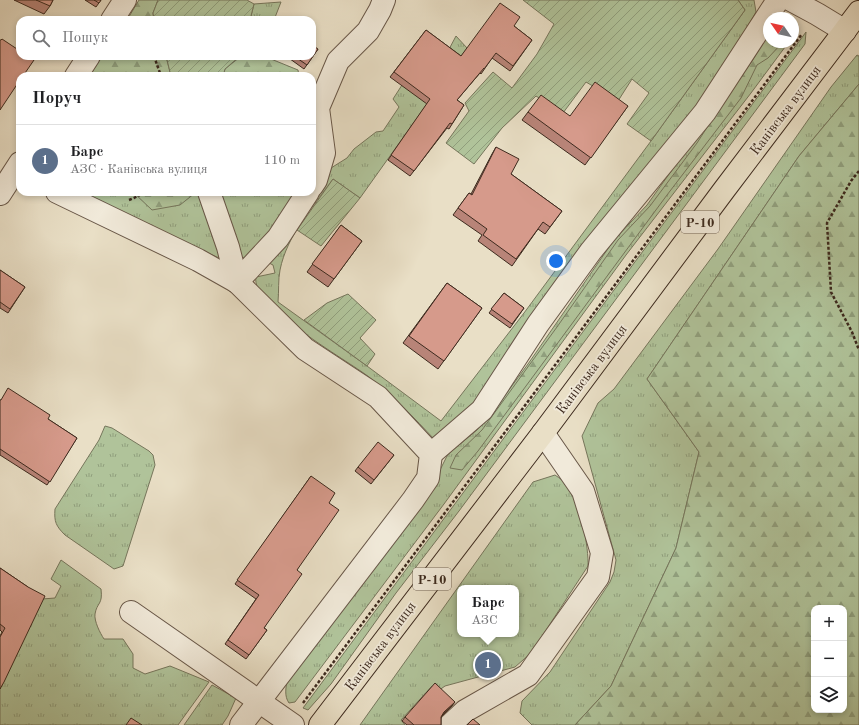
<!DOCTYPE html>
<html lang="uk">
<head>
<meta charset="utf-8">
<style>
  :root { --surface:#fff; --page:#f6f6f6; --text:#202124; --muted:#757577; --line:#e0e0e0; --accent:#8f2418 }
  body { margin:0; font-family:"Old Standard TT",serif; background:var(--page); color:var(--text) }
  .controls { position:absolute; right:12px; bottom:12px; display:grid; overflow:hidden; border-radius:8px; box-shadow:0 2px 6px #0003 }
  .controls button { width:36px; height:36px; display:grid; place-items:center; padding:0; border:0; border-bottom:1px solid var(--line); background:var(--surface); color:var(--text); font:20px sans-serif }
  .compass { position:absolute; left:763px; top:12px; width:36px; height:36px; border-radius:50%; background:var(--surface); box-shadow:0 2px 6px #0003; rotate:304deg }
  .you { position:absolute; left:556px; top:261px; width:14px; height:14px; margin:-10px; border:3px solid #fff; border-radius:50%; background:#1a73e8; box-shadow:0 0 0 6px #1a73e833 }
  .badge { display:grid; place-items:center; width:26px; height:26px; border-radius:50%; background:var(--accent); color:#fff; font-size:13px; font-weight:700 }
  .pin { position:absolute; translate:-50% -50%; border:2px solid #fff; box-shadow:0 1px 4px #0006 }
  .popup { position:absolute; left:457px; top:585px; width:62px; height:52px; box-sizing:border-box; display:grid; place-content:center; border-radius:8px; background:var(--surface); filter:drop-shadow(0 1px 3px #0005); font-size:13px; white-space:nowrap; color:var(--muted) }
  .popup b { font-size:15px; color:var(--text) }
  .popup::after { content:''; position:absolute; left:50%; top:100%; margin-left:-8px; border:8px solid transparent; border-top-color:var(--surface) }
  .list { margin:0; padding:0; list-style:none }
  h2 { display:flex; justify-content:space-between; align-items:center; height:52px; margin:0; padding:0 16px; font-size:17px }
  h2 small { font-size:13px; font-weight:400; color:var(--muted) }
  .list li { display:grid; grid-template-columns:26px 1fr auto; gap:12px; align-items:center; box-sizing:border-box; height:72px; padding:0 16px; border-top:1px solid var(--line) }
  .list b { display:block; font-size:15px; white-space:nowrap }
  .list p { margin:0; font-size:13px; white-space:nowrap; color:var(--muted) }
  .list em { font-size:13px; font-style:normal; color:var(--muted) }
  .icon { flex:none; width:22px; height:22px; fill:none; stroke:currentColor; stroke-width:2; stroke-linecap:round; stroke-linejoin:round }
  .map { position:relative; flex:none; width:859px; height:725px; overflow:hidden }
  .search { position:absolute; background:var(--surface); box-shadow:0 2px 6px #0003; left:16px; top:16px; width:300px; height:44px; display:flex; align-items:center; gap:10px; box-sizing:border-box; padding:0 14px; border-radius:12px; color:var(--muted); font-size:15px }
  .panel { position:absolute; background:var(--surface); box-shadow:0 2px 6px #0003; left:16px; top:72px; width:300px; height:124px; border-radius:12px }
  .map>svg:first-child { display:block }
  .grass { fill:url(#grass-tufts); stroke:#76765c; fill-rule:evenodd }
  .forest { fill:url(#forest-firs); stroke:#76765c; fill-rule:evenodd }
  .garden { fill:url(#garden-furrows); stroke:#76765c }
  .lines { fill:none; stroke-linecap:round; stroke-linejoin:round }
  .minor-casing { stroke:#685748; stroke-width:24 }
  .major-casing { stroke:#3d2a1e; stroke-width:24 }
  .path { stroke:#3d2a1e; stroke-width:2.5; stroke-dasharray:3 2; stroke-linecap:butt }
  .minor { stroke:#f1eada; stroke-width:22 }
  .major { stroke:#e9dfc6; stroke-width:22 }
  .wall { fill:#b88478; stroke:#3d2a1e }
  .shaded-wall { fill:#966c61; stroke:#3d2a1e }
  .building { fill:#d69a8b; stroke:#3d2a1e }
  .labels { text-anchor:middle; stroke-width:3.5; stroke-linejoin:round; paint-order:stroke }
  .shield { fill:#f1eada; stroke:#736456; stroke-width:1 }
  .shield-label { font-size:13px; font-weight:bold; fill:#3d2a1e }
  .street-label { font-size:14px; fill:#3d2a1e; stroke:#f1eada }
</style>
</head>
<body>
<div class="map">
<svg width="859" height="725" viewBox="0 0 859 725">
  <defs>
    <pattern id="grass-tufts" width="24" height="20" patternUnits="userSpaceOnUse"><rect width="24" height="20" fill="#b0c39a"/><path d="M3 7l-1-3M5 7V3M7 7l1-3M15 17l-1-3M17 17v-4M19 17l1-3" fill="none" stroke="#909f7d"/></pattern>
    <pattern id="forest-firs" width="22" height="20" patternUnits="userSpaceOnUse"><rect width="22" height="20" fill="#b0c39a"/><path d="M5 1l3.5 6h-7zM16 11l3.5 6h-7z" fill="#909f7d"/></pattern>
    <pattern id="garden-furrows" width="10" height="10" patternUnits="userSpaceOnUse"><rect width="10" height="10" fill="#b0c39a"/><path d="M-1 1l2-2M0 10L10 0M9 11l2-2" fill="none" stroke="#909f7d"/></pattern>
  </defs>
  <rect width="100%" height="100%" fill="#e9dfc6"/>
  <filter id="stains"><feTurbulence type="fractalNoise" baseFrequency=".005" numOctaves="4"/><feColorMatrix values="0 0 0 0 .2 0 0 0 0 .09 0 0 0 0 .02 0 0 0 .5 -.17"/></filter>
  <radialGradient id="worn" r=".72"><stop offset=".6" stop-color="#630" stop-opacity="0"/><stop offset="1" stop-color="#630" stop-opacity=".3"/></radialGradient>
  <!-- grass -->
  <g class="grass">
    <path d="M738 0H754L756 12 711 91 475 407 435 440C414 418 393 395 369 377 347 360 250 306 256 277L275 273 273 265 267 262 323 173 347 158 354 149 376 132 383 131 399 107 393 99 402 85 447 53 456 36 467 48 360 198 333 179C313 207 287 235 280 270 278 280 279 291 278 302L367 366 441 421 524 313 651 141 745 10Z"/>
    <polygon points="281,2 274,20 250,20 254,4"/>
    <path d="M769 27V42L788 43 751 93 626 255 444 504 295 702 289 703C284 696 286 688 287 680L437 476 448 454 477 430 500 402 528 364 614 240 647 205 702 128Z"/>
    <polygon points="806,32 805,44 459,511 396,593 331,684 308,710 303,708"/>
    <polygon points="857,55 859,56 859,84 799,156 647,379 699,452 676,548 611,686 575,725 532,725 520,713 522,701 550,672 610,582 614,572 616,560 582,436 598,403 614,389 718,249 831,87"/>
    <polygon points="83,192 206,192 228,262 119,213"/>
    <polygon points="212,192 300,192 250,257 242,258"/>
    <path d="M105 426 112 428 149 451 153 455 155 465 123 566 114 569 65 535C56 526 54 522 55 509L99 440Z"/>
    <path d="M555 475C559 478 566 482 570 487 580 500 589 549 588 566L531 653 515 667 445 686 438 691 432 686 401 720 405 725H360L533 482ZM460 588H516V634H460Z"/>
    <path d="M61 560 101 589C103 605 97 602 95 614 94 621 100 633 104 639H123L133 654V668L145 674 170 666 209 682 178 725H0V688L42 599 55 598 61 586 51 579Z"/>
    <polygon points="212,685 236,698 228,716 222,725 184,725"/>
  </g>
  <!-- forest -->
  <g class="forest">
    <polygon points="139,0 158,0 153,13 154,20 127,20"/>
    <polygon points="769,33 769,42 782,43 768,58 757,65 741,98 667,195 478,451 462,470 450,468 456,455 482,430 557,327 618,240 650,206 697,143 728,95 752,61"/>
    <polygon points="101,56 166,56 171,76 90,76"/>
    <polygon points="240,57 271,59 298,70 299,76 223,76 225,69"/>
    <path d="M859 84V725H575L611 686 676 548 699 452 647 379 799 156ZM814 608H844V710H814Z"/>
    <polygon points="133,192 201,192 195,193 180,205 152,210"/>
  </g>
  <!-- garden -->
  <g class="garden">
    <polygon points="158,0 247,0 254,4 250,20 154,20 153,13"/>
    <polygon points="523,0 738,0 745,10 651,141 627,124 649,93 632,79 618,101 586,82 563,113 536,96 502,128 474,164 446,143 469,111 465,103 493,72 512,88 537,54 554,24"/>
    <polygon points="166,56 240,56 225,69 223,76 171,76"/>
    <polygon points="333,179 360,198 321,246 297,230"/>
    <polygon points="348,294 376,320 360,338 375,354 367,366 304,320 327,303"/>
  </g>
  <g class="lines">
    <defs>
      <g id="minor">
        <polyline points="791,0 817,14 845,31"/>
        <polyline points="112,20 125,0"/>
        <polyline points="76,76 89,56"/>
        <polyline points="312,186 316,180 324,153 318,108 338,61 368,31 380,10 384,0"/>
        <polyline points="57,192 198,260 237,282 305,349 378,397 431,454 428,478 413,500 241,725"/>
        <polyline points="209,192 228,247 237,282"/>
        <polyline points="0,194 20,163"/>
        <polyline points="237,282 278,238 308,192"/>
        <polyline points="431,454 482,410 538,324 591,251 705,112 778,0"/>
        <polyline points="131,612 293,725"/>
        <polyline points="450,725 465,711 528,675 598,577 602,553 583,491 543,433"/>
      </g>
      <polyline id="major" points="320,725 543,433 724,190 859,12"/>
    </defs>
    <!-- minor casing -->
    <use href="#minor" class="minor-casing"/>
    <!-- major casing -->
    <use href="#major" class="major-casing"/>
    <!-- path -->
    <g class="path">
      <polyline points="154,56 161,76"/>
      <polyline points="859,171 851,181 827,223 831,292 852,332 859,350"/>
      <polyline points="129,200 134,198 145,192"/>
      <polyline points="303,703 802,34"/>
    </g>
    <!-- minor -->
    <use href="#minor" class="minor"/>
    <!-- major -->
    <use href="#major" class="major"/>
  </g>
  <!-- wall -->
  <g class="wall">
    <polygon points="14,0 53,0 50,6 44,14"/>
    <polygon points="85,0 101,0 96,7"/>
    <polygon points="514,26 532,40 510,71 492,58 481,74 480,73 457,100 464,105 449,129 447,128 410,176 388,160 427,104 390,77 426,30 461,56"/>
    <polygon points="318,49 304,69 286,56 312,56"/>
    <polygon points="628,106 585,165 522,120 528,112 570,116"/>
    <polygon points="496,147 511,174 562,211 545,234 538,229 512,266 478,241 482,235 453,215 469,193 471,194 492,154"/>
    <polygon points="341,225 362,241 328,287 307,272"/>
    <polygon points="0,270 25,287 8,313 0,308"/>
    <polygon points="447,283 482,308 438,369 403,343"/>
    <polygon points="504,293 524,308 510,328 489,313"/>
    <polygon points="0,400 48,419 77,438 47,485 0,455"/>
    <polygon points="394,455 371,484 355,471 358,467"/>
    <polygon points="311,476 329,503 297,570 264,628 267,630 246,659 225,644 256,599 235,584"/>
    <polygon points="0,568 28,587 0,689 0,636 2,632 0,630"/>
    <polygon points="452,706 441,717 441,725 407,725 402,721 405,717"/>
  </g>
  <!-- shaded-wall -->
  <polygon class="shaded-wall" points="455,702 452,706 441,716 444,712"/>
  <!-- building -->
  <g class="building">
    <polygon points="36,0 53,0 50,6"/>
    <polygon points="94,0 101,0 99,3"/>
    <polygon points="500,3 520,17 514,26 532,40 513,66 496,53 484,69 484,68 457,100 464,105 452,124 450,123 414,171 391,155 430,99 394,72 426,30 461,56"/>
    <polygon points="2,39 20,51 20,56 28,56 34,60 23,76 20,76 20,80 0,110 0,40 1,40"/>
    <polygon points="312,45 318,49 307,65 294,56 312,56"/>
    <polygon points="595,82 628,106 591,158 528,112 541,95 570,116"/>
    <polygon points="496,147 519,159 511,174 562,211 550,227 543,222 516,259 483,235 487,229 458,208 469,193 472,195"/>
    <polygon points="341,225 362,241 334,279 312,264"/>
    <polygon points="0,270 25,287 10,309 0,302"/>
    <polygon points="447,283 482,308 444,361 409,336"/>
    <polygon points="504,293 524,308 512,324 491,309"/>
    <polygon points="8,388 50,415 48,419 77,438 50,482 0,449 0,400 1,400"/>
    <polygon points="378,442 394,455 374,480 358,467"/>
    <polygon points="311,476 335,493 329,503 339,510 297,570 302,574 264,628 267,630 249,655 228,640 259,595 237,580"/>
    <polygon points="0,568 28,587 45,596 4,682 0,689 0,637 5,628 0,624"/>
    <polygon points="435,683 455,702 444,712 441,717 441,725 414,725 405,717"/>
    <polygon points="131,718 142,725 126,725"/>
    <polygon points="473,719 480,725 467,725"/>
  </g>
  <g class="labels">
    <!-- shield labels -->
    <g class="shield">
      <rect x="681" y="211" width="38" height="22" rx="3"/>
      <rect x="413" y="568" width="38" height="22" rx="3"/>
    </g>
    <g class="shield-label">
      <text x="700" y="227">Р-10</text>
      <text x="432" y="584">Р-10</text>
    </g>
    <!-- street labels -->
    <g class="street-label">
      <text transform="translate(785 110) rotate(-53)" y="5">Канівська вулиця</text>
      <text transform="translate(591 369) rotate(-53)" y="5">Канівська вулиця</text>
      <text transform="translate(380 646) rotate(-53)" y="5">Канівська вулиця</text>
    </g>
  </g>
  <rect width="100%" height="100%" filter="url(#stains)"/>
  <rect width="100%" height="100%" fill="url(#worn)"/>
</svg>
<div class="controls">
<button>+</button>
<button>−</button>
<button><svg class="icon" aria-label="layers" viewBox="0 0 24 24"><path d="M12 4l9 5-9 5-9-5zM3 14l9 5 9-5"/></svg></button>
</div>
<svg class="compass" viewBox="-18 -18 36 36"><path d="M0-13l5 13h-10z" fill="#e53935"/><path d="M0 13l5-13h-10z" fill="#757577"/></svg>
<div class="you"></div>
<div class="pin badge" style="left:488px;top:665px;background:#5c6f8a">1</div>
<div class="popup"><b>Барс</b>АЗС</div>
<div class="search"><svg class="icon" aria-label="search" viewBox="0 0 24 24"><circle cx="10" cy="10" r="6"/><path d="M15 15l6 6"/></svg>Пошук</div>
<section class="panel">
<h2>Поруч<small></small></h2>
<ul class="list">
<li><span class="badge" style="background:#5c6f8a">1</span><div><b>Барс</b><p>АЗС · Канівська вулиця</p></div><em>110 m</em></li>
</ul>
</section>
</div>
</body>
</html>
